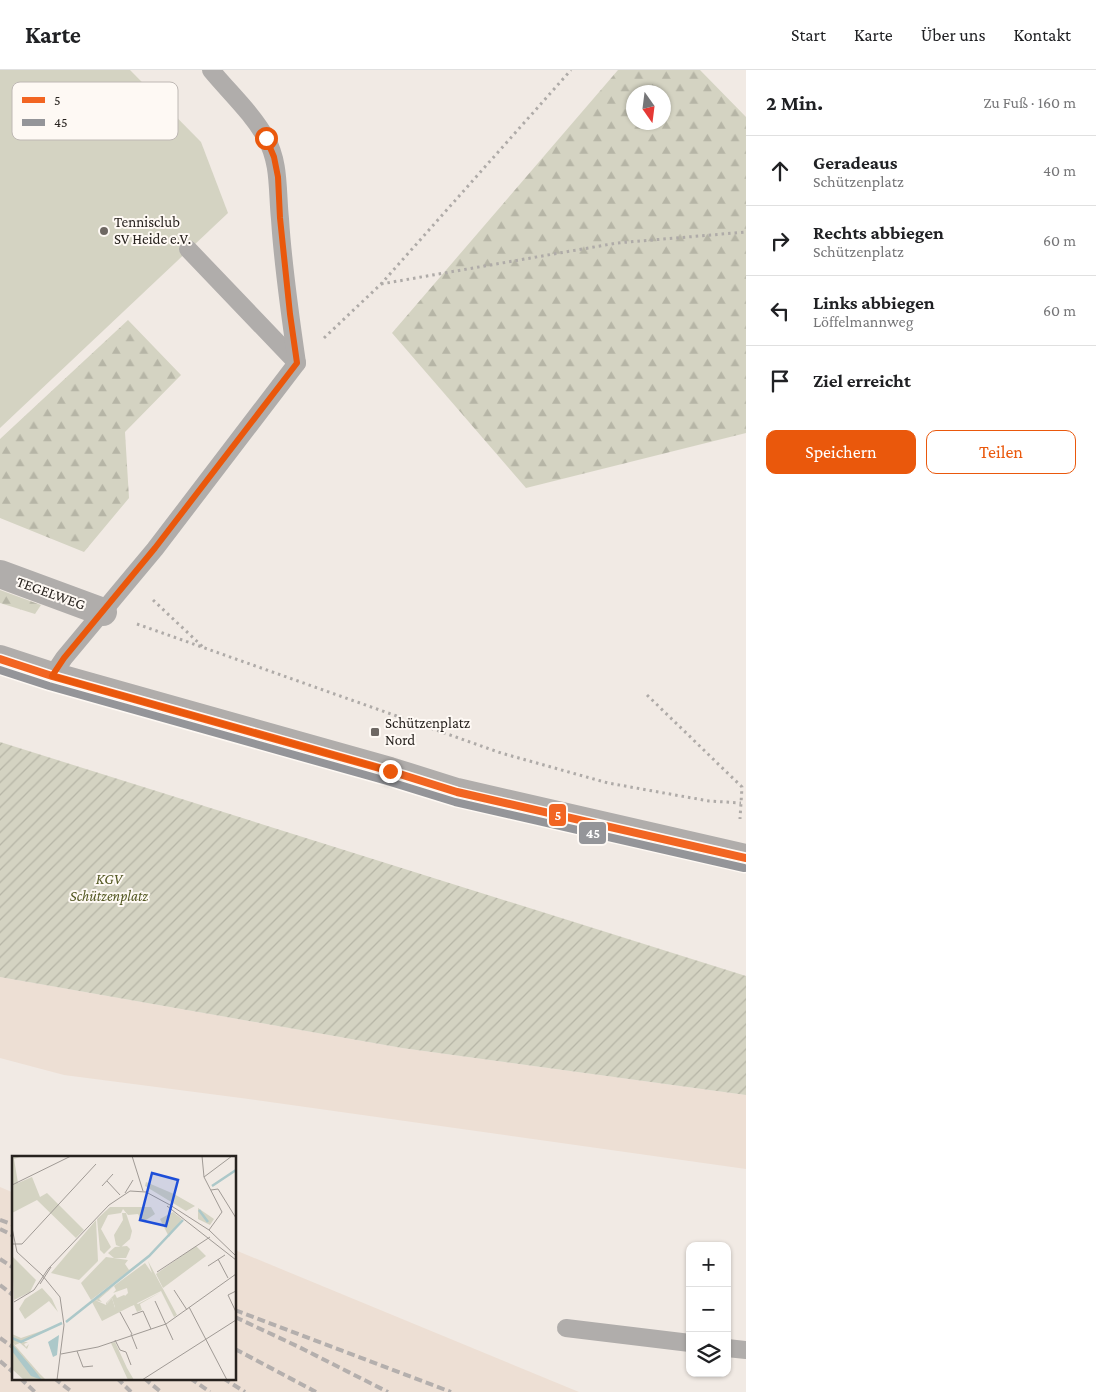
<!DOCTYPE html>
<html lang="de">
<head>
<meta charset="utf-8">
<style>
  :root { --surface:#fff; --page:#f6f6f6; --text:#202124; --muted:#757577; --line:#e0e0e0; --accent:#ea580c }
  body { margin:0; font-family:"Crimson Pro",serif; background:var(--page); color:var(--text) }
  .controls { position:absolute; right:15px; bottom:15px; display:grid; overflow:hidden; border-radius:10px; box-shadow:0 1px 4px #0004 }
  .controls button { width:45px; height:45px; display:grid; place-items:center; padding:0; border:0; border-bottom:1px solid var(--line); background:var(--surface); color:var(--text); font:25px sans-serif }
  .compass { position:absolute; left:626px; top:15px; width:45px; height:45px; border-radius:50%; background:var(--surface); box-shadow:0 1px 4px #0004; rotate:166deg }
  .stop { position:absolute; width:15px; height:15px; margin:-11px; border:4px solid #ea580c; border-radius:50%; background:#fff }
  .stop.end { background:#ea580c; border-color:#fff; box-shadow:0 1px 5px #0008 }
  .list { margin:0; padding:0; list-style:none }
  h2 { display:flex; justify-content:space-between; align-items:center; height:65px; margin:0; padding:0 20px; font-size:21px }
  h2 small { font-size:16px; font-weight:400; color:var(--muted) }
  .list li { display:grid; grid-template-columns:32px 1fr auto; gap:15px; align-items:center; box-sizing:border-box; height:70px; padding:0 20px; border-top:1px solid var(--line) }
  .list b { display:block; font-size:19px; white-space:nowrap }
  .list p { margin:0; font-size:16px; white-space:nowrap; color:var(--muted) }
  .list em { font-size:16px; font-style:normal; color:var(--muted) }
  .actions { display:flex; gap:10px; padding:15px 20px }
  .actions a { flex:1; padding:11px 0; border:1px solid var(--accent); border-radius:10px; text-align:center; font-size:18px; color:var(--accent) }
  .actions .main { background:var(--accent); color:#fff }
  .icon { flex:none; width:28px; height:28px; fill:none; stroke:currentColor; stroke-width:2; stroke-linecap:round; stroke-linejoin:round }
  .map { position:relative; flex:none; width:746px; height:1322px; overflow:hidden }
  header { display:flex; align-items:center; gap:30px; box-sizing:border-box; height:70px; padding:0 25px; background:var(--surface); border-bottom:1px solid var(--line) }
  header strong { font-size:24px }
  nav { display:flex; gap:28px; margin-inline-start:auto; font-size:18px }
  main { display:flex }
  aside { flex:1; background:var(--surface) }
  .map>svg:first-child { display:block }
  .built { fill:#eddfd4 }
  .forest { fill:url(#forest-firs); fill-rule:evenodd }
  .park { fill:#d4d3c2 }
  .garden { fill:url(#garden-furrows) }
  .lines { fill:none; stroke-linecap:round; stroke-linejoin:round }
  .path { stroke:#afaba8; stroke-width:3; stroke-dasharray:2.5 4; stroke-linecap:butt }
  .service { stroke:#b0adab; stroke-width:18 }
  .minor { stroke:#b0adab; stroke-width:28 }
  .tertiary { stroke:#b0adab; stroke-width:28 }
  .rail { stroke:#b4afad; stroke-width:4; stroke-dasharray:8 4; stroke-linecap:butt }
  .bus-1-casing { stroke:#fef9f4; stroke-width:11 }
  .bus-2-casing { stroke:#fef9f4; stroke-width:11 }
  .bus-1 { stroke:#f26522; stroke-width:8 }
  .bus-2 { stroke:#949599; stroke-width:8 }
  .route { stroke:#ea580c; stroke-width:6 }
  .poi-dot { fill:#6e6863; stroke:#fef9f4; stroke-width:2 }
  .labels { text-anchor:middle; stroke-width:4; stroke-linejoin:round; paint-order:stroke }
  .poi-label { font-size:15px; fill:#27221e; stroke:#fef9f4; text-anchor:start }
  .street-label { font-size:15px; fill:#27221e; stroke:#fef9f4 }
  .park-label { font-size:15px; font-style:italic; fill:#535822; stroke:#fef9f4 }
  .inset-river { fill:none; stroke:#acc8c9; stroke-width:2.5 }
  .inset-road { fill:none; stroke:#a09a95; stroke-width:1 }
  .view { fill:#1d4ed8; fill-opacity:0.15; stroke:#1d4ed8; stroke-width:2.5 }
  .inset-edge { fill:none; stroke:#27221e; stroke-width:2.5 }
  .key { fill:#fef9f4; stroke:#beb8b4; stroke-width:1 }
  .key-label { font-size:14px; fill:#27221e }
  .line-badge { stroke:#fef9f4; stroke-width:2 }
  .badge-label { font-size:14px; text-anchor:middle; font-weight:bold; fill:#fff }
</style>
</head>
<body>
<header>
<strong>Karte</strong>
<nav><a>Start</a><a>Karte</a><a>Über uns</a><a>Kontakt</a></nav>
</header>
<main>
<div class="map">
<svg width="746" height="1322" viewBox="0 0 746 1322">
  <defs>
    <pattern id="forest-firs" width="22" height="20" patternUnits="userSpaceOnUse" patternTransform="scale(1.25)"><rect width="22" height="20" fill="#d4d3c2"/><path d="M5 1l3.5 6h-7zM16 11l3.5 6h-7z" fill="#b6b5a6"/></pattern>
    <pattern id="garden-furrows" width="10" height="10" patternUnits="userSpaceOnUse" patternTransform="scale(1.25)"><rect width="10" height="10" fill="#d4d3c2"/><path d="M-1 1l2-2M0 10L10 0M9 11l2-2" fill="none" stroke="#b6b5a6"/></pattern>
  </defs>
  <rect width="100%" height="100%" fill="#f1eae4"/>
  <!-- built -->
  <g class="built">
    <polygon points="0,907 402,978 746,1025 746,1099 241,1028 64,1005 0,988"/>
    <polygon points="0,1117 14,1123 14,1308 235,1308 235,1180 579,1322 0,1322"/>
  </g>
  <!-- forest -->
  <g class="forest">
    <path d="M618 0H700L746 47V363L526 418 392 263ZM634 22H664V52H634Z"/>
    <polygon points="128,250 181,305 125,362 129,428 84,482 0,448 0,369"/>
    <polygon points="0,520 41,535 35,544 0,533"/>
  </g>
  <!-- park -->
  <polygon class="park" points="0,0 130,0 201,72 228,143 0,358"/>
  <!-- garden -->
  <polygon class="garden" points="0,672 746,906 746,1025 402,978 0,907"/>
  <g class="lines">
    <!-- path -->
    <g class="path">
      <polyline points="381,214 617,173 746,162"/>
      <polyline points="324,268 381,214 571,0"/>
      <polyline points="153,530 203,577"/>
      <polyline points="137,554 501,683 608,713 709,731 741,733"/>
      <polyline points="647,625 742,717 740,749"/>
    </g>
    <!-- service -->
    <g class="service">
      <polyline points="188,179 297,293"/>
      <path d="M52 606 64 588 155 479 297 293C290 245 283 197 280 149 277 121 280 93 266 68 252 43 229 22 211 0"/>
      <polyline points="566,1258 690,1273"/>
      <polyline points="727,1278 746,1280"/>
    </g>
    <!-- minor -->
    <polyline class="minor" points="0,504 103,542"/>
    <!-- tertiary -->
    <polyline class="tertiary" points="0,589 52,606 390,701 457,722 746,788"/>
    <!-- rail -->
    <g class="rail">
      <polyline points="0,1150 14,1155"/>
      <polyline points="0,1159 14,1166"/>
      <polyline points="0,1189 14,1198"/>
      <polyline points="0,1215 14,1226"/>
      <polyline points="235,1240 451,1322"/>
      <polyline points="235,1247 299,1277 388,1322"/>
      <polyline points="0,1268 14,1278"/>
      <polyline points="235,1279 316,1322"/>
      <polyline points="0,1291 14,1303"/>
      <polyline points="20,1308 35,1322"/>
      <polyline points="54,1308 72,1322"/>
      <polyline points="117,1308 131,1322"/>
      <polyline points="144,1308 161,1322"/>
      <polyline points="190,1308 210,1322"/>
      <polyline points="223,1308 245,1322"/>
    </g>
    <defs>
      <polyline id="bus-1" points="0,589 52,606 390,701 457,722 746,788"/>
      <polyline id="bus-2" points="0,600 49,616 387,711 455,732 744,798"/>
    </defs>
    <!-- bus-1 casing -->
    <use href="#bus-1" class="bus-1-casing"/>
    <!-- bus-2 casing -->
    <use href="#bus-2" class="bus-2-casing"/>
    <!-- bus-1 -->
    <use href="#bus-1" class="bus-1"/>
    <!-- bus-2 -->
    <use href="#bus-2" class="bus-2"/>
  </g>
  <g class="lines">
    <!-- route -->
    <polyline class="route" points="266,68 274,87 278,107 280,148 290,244 297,293 155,478 64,588 52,606 390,701"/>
  </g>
  <!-- markers -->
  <g class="poi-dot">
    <circle cx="104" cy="161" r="5"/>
    <rect x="370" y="657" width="10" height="10" rx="2.5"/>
  </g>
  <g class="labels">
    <!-- poi labels -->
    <g class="poi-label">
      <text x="114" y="157">Tennisclub<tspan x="114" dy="17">SV Heide e.V.</tspan></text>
      <text x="385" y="658">Schützenplatz<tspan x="385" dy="17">Nord</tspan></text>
    </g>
    <!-- street labels -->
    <g class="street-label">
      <text transform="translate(51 523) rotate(20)" y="5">TEGELWEG</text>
    </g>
    <!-- park labels -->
    <g class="park-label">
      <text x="109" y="814">KGV<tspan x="109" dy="17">Schützenplatz</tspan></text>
    </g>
  </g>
  <!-- overview -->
  <g transform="translate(12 1086)">
    <rect width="224" height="224" fill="#f1eae4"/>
    <path d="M110 57H114L120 75 118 83 109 91 104 89 102 79 111 64ZM115 90 118 93 114 102H102L96 97 103 91ZM149 136 128 148 130 154 125 156 122 149 100 155 103 151 100 142 95 147 96 154 94 147 103 138 105 142 112 139 126 148ZM41 171 10 186H16L12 188 14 191 17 188 15 193 8 187 3 189 0 186V178L9 182Z" fill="#d4d3c2"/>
    <path d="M0 0H11L2 3 6 27 20 21 28 41 35 37 72 74 64 82 25 44 0 57ZM98 51H139L143 58 131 66 126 58 116 59 111 53 109 57 96 59 89 73 99 91 92 98 88 94 85 63ZM186 52 202 63 198 69 186 63ZM84 64 86 105 67 124 39 117ZM94 101 116 104 113 108 117 114 131 104 79 144 69 127ZM30 132 40 143 46 156 37 145 13 163 7 153 13 143Z" fill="#d4d3c2"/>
    <path d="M161 56 170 63 157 81 148 63ZM0 100 24 124 18 136 2 144ZM136 105 165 159 162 161 149 135 90 165 80 146 133 107 140 117ZM102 130 104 134 101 137 115 132 116 137 112 141 118 145 101 154 103 152 100 142 94 149 83 144 90 146 87 143ZM0 186 27 217 34 224H12L0 213ZM103 186 115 212 122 224H116L99 187Z" fill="#d4d3c2" fill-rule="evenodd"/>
    <path d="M134 26 162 38 183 50 174 55 133 30ZM184 90 194 100 151 132 144 118Z" fill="#d4d3c2"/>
    <path d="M47 179 45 199 41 201 36 186ZM0 188 23 215 30 224 19 220 0 195Z" fill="#acc8c9"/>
    <path class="inset-river" d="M200 30 224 14M187 54 196 66M54 166 137 100 171 64M0 182 9 186 50 167"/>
    <path class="inset-road" d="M120 0 131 35M190 0 192 21 210 56 197 74M192 21 220 0M95 25 108 39M0 29 59 0M90 30 101 18M199 34 206 33 224 62M113 37 121 24M155 50 224 104M0 72 5 96 30 119 48 141 52 169 45 224M0 88H10L84 8M206 103 216 122M196 110 213 99M145 116 198 81M28 128 39 111M162 134 175 154M224 135 216 139 224 156M143 145 161 184M2 146 22 134 36 113 97 49 118 35 134 36 158 49 197 74 224 100M177 151 215 224M108 156 120 178M120 159 131 155 139 173M119 178 125 193M103 184 108 194 114 196 119 209M65 195 71 211 81 210M49 198 86 191 154 168 224 118M130 224 224 164"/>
    <path class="view" d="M140 17 166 24 154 70 128 64Z"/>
    <rect width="224" height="224" class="inset-edge"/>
  </g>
  <!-- legend -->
  <rect x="12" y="12" width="166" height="58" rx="8" class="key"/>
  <rect x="22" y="27" width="23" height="6" fill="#f26522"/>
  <rect x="22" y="49" width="23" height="7" fill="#949599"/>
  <g class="key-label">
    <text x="54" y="35">5</text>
    <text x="54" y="57">45</text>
  </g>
  <g class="line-badge">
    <rect x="548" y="733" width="19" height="24" rx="5" fill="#f26522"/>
    <rect x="578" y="751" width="29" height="24" rx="5" fill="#949599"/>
  </g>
  <g class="badge-label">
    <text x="558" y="750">5</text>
    <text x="593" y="768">45</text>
  </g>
</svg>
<div class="controls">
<button>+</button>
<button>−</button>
<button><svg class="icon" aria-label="layers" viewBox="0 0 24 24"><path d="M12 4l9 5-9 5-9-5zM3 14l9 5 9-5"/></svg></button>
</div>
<svg class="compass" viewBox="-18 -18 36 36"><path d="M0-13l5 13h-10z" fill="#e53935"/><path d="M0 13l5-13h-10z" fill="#757577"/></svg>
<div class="stop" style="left:266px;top:68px"></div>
<div class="stop end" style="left:390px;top:701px"></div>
</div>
<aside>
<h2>2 Min.<small>Zu Fuß · 160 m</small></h2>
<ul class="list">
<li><svg class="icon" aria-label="ahead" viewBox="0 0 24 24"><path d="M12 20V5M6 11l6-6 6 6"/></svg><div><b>Geradeaus</b><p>Schützenplatz</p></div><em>40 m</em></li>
<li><svg class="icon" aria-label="right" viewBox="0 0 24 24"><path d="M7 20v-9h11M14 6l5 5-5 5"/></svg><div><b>Rechts abbiegen</b><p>Schützenplatz</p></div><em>60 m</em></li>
<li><svg class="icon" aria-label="left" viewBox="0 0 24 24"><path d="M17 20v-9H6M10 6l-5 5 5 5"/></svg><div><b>Links abbiegen</b><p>Löffelmannweg</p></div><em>60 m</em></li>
<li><svg class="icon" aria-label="arrive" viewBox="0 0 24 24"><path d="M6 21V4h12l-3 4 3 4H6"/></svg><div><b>Ziel erreicht</b></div></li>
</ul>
<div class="actions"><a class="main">Speichern</a><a>Teilen</a></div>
</aside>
</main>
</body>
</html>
